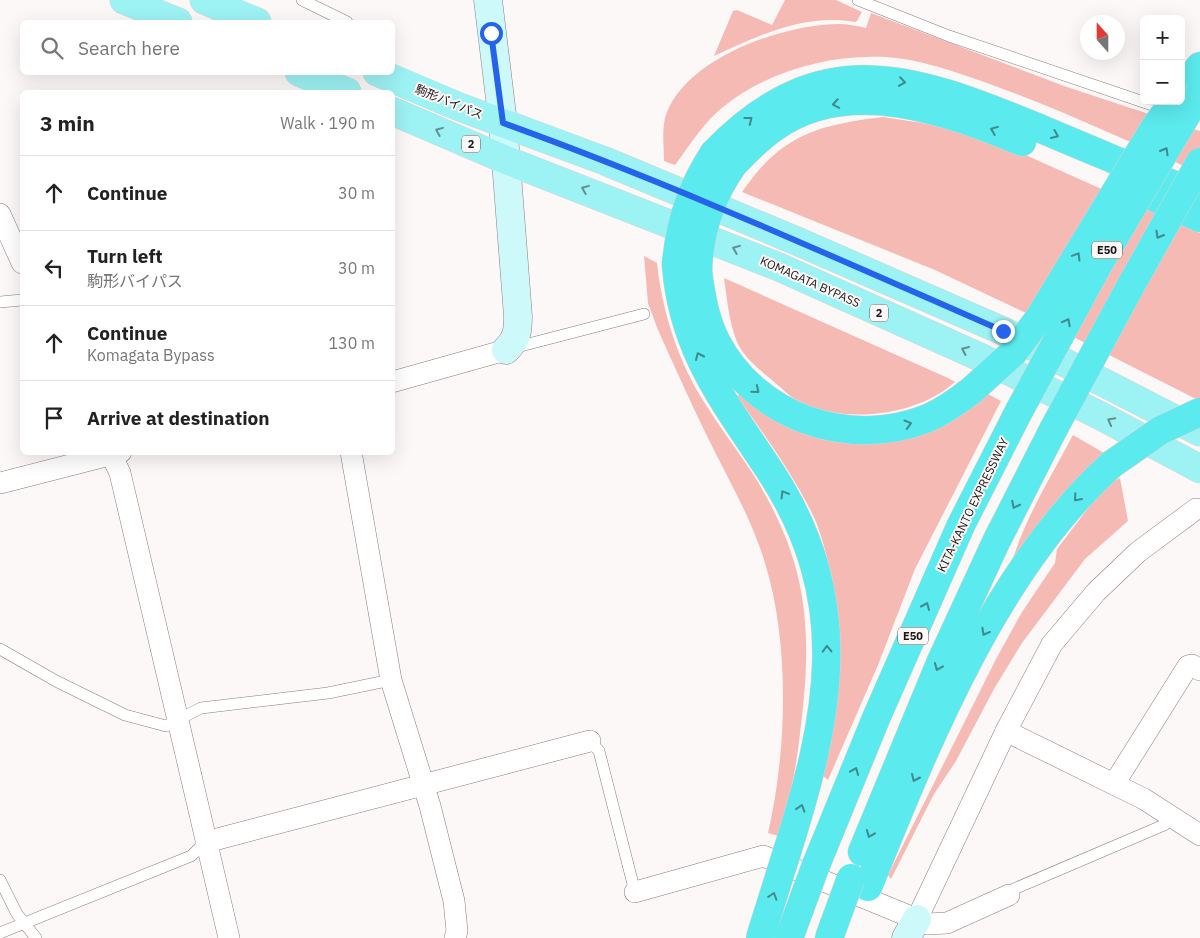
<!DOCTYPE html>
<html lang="en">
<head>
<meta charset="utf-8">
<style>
  :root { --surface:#fff; --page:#f6f6f6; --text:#222; --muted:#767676; --line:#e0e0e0 }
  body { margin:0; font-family:"IBM Plex Sans","Noto Sans JP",sans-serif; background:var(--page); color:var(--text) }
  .controls { position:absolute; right:15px; top:15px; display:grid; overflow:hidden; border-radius:8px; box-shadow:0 5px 20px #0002 }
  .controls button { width:45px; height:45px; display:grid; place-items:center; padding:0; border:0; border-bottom:1px solid var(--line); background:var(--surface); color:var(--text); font:25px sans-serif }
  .compass { position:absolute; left:1080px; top:15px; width:45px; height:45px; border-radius:50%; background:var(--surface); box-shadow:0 5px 20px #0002; rotate:339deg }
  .stop { position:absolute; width:15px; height:15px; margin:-11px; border:4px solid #2563eb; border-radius:50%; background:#fff }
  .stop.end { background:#2563eb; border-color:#fff; box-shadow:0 1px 5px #0008 }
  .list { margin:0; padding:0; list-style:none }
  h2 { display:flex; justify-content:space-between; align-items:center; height:65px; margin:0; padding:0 20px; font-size:21px }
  h2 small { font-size:16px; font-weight:400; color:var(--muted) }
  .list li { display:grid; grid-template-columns:32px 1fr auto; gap:15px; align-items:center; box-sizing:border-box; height:75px; padding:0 20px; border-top:1px solid var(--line) }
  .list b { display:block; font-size:19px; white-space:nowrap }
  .list p { margin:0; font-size:16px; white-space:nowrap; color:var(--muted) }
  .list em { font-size:16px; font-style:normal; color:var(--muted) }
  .icon { flex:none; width:28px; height:28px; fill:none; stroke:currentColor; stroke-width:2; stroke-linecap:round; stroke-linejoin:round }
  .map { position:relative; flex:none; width:1200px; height:938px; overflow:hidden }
  .search { position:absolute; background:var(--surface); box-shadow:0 5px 20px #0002; left:20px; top:20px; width:375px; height:55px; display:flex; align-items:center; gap:12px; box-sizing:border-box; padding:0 18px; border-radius:8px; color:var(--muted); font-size:19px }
  .panel { position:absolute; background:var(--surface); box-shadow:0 5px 20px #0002; left:20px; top:90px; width:375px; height:365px; border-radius:8px }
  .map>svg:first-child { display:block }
  .green { fill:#f6bab5 }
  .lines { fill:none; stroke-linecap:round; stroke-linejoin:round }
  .lane-casing { stroke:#8f7c7a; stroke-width:12 }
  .street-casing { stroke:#8f7c7a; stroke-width:22 }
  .secondary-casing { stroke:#8f7c7a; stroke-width:29 }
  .primary-casing { stroke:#d6d5d5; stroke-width:29 }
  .highway-casing { stroke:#d6d5d5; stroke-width:29 }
  .lane { stroke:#fff; stroke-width:11 }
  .street { stroke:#fff; stroke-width:21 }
  .secondary { stroke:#cef9fa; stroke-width:28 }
  .primary { stroke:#9df2f4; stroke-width:28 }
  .highway { stroke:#5beaed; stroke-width:28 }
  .highway-bridge-casing { stroke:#d6d5d5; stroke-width:29; stroke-linecap:butt }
  .highway-bridge { stroke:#5beaed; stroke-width:28 }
  .oneway { stroke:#3f8a8c }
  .oneway2 { stroke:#638f90 }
  .route { stroke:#2563eb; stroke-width:6 }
  .labels { text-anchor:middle; stroke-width:4; stroke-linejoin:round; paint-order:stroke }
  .shield { fill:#fcf8f7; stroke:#605959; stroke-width:1 }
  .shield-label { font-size:11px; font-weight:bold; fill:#1d1515 }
  .street-label { font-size:12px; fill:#1d1515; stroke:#fcf8f7 }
</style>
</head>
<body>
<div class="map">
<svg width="1200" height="938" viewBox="0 0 1200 938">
  <rect width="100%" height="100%" fill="#fcf8f7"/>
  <!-- green -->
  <g class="green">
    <path d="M785 0H836L862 12 857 21 855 22C804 13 758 36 714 56L733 11 737 10 772 25Z"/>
    <path d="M871 13 1064 86 1200 131V173C1129 142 1058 108 984 82 952 71 920 59 886 57 830 54 767 71 723 107 704 122 690 145 675 165L664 161C664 145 661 127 667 112 689 57 784 24 839 24 848 24 857 26 866 28Z"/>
    <path d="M883 117 929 124 1010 148 1200 233V401L1024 312 935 270 742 192C781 135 817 125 883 117Z"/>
    <path d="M644 256 657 263C662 312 679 364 706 405 721 429 738 451 753 474 807 561 813 625 801 725 797 762 791 800 778 836L768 833C787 751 790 644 765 563 751 516 725 474 704 430 688 397 673 363 658 330L648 303Z"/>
    <path d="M724 278 948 378 955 382C916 417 842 425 797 400 788 396 781 387 773 381 760 370 744 358 737 342 729 322 727 299 724 278Z"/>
    <path d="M743 392 781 420 955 418 988 394 1001 401 915 569 878 665 828 780 823 776C840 701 849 637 828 562 824 545 819 527 811 511 790 470 763 433 737 396Z"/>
    <path d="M1073 435 1104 453C1065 489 1038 531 1009 574 1020 525 1050 479 1073 435Z"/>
    <polygon points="1120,478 1128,521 1085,559 1022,643 994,689 956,761 934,794 891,879 888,875 996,659 1022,612 1055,563 1057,549 1092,503 1114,481"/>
  </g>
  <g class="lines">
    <defs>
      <g id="lane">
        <polyline points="302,0 347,22"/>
        <polyline points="858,0 949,36 1167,110"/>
        <polyline points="0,302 22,300"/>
        <polyline points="513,348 644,314"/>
        <polyline points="0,649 56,681 125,715 166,726 201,708 328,693 391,680"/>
        <polyline points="590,741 599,751 635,892"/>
        <polyline points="0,880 17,914 36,938"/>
        <polyline points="1009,895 1014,889 1164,825 1173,816"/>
        <polyline points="0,933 191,856 206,842"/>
      </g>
      <g id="street">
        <polyline points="0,214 22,263"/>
        <polyline points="392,382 506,350"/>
        <polyline points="110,452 120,473 229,938"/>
        <polyline points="351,452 391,680 430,806 454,901 457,931 455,938"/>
        <polyline points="0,483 121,452"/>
        <polyline points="1006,731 1144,799 1200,835"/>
        <polyline points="1114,784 1188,666 1192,665 1200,670"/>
        <polyline points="206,842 590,741"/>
        <polyline points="635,892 763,856 928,924 947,923 1009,895"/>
        <polyline points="917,919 1006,731 1052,644 1096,592 1138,552 1196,509"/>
      </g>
      <g id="secondary">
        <path d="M488 0 503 123 518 316C518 331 517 339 506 350"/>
        <polyline points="906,938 917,919"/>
      </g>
      <g id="primary">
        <polyline points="124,0 178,22"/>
        <polyline points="204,0 257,22"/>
        <polyline points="299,72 347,92"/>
        <polyline points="377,72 457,106 605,161 799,242 1003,331 1200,432"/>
        <polyline points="392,111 506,160 779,267 982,358 1099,415 1200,469"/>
      </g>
      <g id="highway">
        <polyline points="1181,91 1200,66"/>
        <path d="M714 153C821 42 913 76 1039 128 1093 151 1147 173 1200 196"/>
        <path d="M733 165C746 151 759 138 775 127 849 75 947 111 1022 142"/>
        <polyline points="1124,184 1200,218"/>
        <path d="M676 264C682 350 724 401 770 471 855 601 830 716 786 855"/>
        <path d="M698 271C701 295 705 319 716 341 755 417 849 450 928 418 944 411 958 401 972 390"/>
        <polyline points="862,852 941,661 996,542 1053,430"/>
        <polyline points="816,865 877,716 961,525 1019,411"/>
        <path d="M868 887C926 744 995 569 1112 464"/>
      </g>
    </defs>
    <!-- lane casing -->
    <use href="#lane" class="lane-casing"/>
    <!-- street casing -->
    <use href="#street" class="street-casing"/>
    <!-- secondary casing -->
    <use href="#secondary" class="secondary-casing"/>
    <!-- primary casing -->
    <use href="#primary" class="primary-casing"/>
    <!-- highway casing -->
    <use href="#highway" class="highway-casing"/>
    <!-- lane -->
    <use href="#lane" class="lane"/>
    <!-- street -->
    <use href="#street" class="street"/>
    <!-- secondary -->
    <use href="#secondary" class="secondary"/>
    <!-- primary -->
    <use href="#primary" class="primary"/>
    <!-- highway -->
    <use href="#highway" class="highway"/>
    <defs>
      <g id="highway-bridge">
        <path d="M676 264C680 222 691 188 714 153"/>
        <path d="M698 271C699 232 710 198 733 165"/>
        <polyline points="972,390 1014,352 1039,318 1155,127 1174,101"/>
        <polyline points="1019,411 1097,267 1200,92"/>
        <polyline points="1053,430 1130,287 1200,162"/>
        <polyline points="1112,464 1161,430 1200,412"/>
        <polyline points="760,938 786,855"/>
        <polyline points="789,938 816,865"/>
        <polyline points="829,938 851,878"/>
      </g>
    </defs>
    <!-- highway-bridge casing -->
    <use href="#highway-bridge" class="highway-bridge-casing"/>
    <!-- highway-bridge -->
    <use href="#highway-bridge" class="highway-bridge"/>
  </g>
  <!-- one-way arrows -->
  <defs><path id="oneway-chevron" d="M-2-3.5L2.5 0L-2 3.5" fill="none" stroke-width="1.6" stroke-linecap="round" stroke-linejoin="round" transform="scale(1.25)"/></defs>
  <g class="oneway">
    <use href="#oneway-chevron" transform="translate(902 82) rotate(8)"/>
    <use href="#oneway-chevron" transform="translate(836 104) rotate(170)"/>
    <use href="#oneway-chevron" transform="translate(749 120) rotate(-38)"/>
    <use href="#oneway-chevron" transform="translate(994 130) rotate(-158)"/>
    <use href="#oneway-chevron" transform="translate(1055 135) rotate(23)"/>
    <use href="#oneway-chevron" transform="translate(1165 151) rotate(-60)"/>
    <use href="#oneway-chevron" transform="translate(1159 235) rotate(120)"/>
    <use href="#oneway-chevron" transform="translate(1077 256) rotate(-59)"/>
    <use href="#oneway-chevron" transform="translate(1067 322) rotate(-62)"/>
    <use href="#oneway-chevron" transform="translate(699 356) rotate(-114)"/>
    <use href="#oneway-chevron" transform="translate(756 390) rotate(39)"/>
    <use href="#oneway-chevron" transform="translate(908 424) rotate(-16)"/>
    <use href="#oneway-chevron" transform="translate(784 494) rotate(-121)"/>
    <use href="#oneway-chevron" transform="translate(1077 498) rotate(131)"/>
    <use href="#oneway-chevron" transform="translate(1015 505) rotate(117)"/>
    <use href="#oneway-chevron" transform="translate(926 606) rotate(-66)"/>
    <use href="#oneway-chevron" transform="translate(985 632) rotate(119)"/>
    <use href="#oneway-chevron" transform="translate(827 649) rotate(-91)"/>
    <use href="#oneway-chevron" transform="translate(938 667) rotate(113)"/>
    <use href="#oneway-chevron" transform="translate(855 771) rotate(-68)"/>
    <use href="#oneway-chevron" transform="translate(915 778) rotate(114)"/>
    <use href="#oneway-chevron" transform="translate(801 808) rotate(-73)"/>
    <use href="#oneway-chevron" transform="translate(870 834) rotate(112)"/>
    <use href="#oneway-chevron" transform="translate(773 896) rotate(-72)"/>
  </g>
  <g class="oneway2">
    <use href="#oneway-chevron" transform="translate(439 131) rotate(-158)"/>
    <use href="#oneway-chevron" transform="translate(585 189) rotate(-158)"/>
    <use href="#oneway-chevron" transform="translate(736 249) rotate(-158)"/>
    <use href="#oneway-chevron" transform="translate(965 350) rotate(-156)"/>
    <use href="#oneway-chevron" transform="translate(1111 421) rotate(-152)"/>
  </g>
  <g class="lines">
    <!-- route -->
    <path class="route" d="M491 33 503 123C673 184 838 259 1003 331"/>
  </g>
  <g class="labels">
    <!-- shield labels -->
    <g class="shield">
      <rect x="462" y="135.5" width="18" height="17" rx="4"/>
      <rect x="1092" y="241.5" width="30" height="17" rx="4"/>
      <rect x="870" y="304.5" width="18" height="17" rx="4"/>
      <rect x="898" y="627.5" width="30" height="17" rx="4"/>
    </g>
    <g class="shield-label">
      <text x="471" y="148">2</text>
      <text x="1107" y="254">E50</text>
      <text x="879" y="317">2</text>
      <text x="913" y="640">E50</text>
    </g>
    <!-- street labels -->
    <g class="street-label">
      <text transform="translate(449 102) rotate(22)" y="4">駒形バイパス</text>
      <text transform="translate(810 282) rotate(24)" y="4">KOMAGATA BYPASS</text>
      <text transform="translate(973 505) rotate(-64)" y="4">KITA-KANTO EXPRESSWAY</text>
    </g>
  </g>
</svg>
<div class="controls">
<button>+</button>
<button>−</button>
</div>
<svg class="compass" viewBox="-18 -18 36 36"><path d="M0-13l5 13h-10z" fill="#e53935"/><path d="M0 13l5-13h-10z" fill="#767676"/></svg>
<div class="stop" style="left:491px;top:33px"></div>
<div class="stop end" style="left:1003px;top:331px"></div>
<div class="search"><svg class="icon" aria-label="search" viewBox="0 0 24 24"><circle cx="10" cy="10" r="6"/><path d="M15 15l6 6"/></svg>Search here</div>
<section class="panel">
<h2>3 min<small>Walk · 190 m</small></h2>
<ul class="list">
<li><svg class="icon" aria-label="ahead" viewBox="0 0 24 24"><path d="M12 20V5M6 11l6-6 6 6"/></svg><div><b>Continue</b></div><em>30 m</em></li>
<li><svg class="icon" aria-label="left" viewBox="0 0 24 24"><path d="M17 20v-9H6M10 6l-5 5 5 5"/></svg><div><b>Turn left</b><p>駒形バイパス</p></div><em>30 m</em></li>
<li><svg class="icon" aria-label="ahead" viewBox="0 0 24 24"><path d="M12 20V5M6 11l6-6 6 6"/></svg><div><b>Continue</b><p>Komagata Bypass</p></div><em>130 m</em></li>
<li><svg class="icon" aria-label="arrive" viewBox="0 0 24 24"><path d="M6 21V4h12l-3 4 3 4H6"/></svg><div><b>Arrive at destination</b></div></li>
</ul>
</section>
</div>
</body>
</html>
